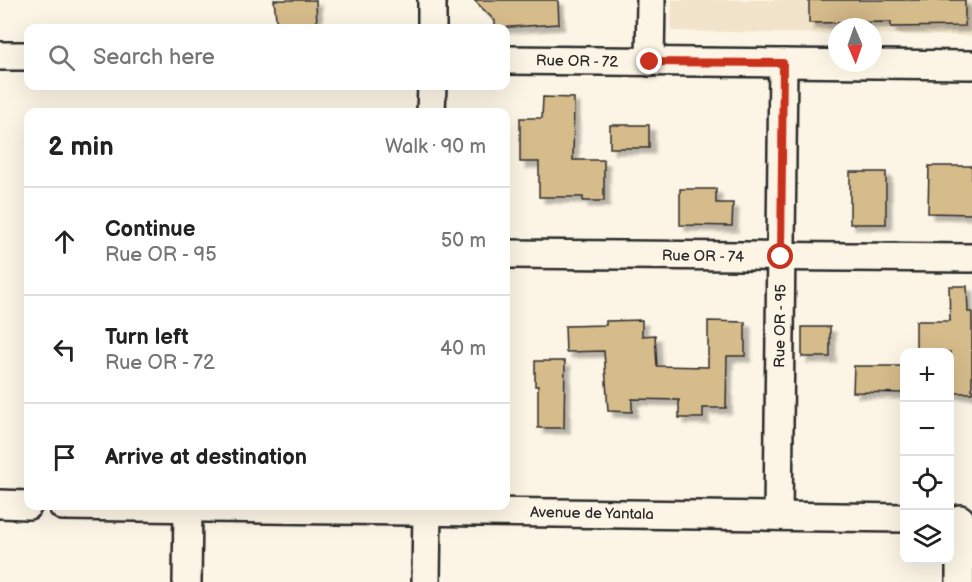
<!DOCTYPE html>
<html lang="en">
<head>
<meta charset="utf-8">
<style>
  :root { --surface:#fff; --page:#f6f6f6; --text:#222; --muted:#767676; --line:#e0e0e0 }
  body { margin:0; font-family:"Balsamiq Sans",sans-serif; background:var(--page); color:var(--text) }
  .controls { position:absolute; right:18px; bottom:18px; display:grid; overflow:hidden; border-radius:12px; box-shadow:0 6px 24px #0002 }
  .controls button { width:54px; height:54px; display:grid; place-items:center; padding:0; border:0; border-bottom:2px solid var(--line); background:var(--surface); color:var(--text); font:30px sans-serif }
  .compass { position:absolute; left:828px; top:18px; width:54px; height:54px; border-radius:50%; background:var(--surface); box-shadow:0 6px 24px #0002; rotate:178deg }
  .stop { position:absolute; width:18px; height:18px; margin:-14px; border:4px solid #c8321e; border-radius:50%; background:#fff }
  .stop.end { background:#c8321e; border-color:#fff; box-shadow:0 2px 6px #0008 }
  .list { margin:0; padding:0; list-style:none }
  h2 { display:flex; justify-content:space-between; align-items:center; height:78px; margin:0; padding:0 24px; font-size:26px }
  h2 small { font-size:20px; font-weight:400; color:var(--muted) }
  .list li { display:grid; grid-template-columns:39px 1fr auto; gap:18px; align-items:center; box-sizing:border-box; height:108px; padding:0 24px; border-top:2px solid var(--line) }
  .list b { display:block; font-size:22px; white-space:nowrap }
  .list p { margin:0; font-size:20px; white-space:nowrap; color:var(--muted) }
  .list em { font-size:20px; font-style:normal; color:var(--muted) }
  .icon { flex:none; width:33px; height:33px; fill:none; stroke:currentColor; stroke-width:2; stroke-linecap:round; stroke-linejoin:round }
  .map { position:relative; flex:none; width:972px; height:582px; overflow:hidden }
  .search { position:absolute; background:var(--surface); box-shadow:0 6px 24px #0002; left:24px; top:24px; width:486px; height:66px; display:flex; align-items:center; gap:15px; box-sizing:border-box; padding:0 21px; border-radius:12px; color:var(--muted); font-size:22px }
  .panel { position:absolute; background:var(--surface); box-shadow:0 6px 24px #0002; left:24px; top:108px; width:486px; height:402px; border-radius:12px }
  .map>svg:first-child { display:block }
  .built { fill:#f1e4ca }
  .building { fill:#d6bb8b; stroke:#2b2b2b; stroke-width:1.5; filter:url(#shadow) }
  .lines { fill:none; stroke-linecap:round; stroke-linejoin:round }
  .minor-casing { stroke:#2b2b2b; stroke-width:32 }
  .minor { stroke:#fcf5e5; stroke-width:27 }
  .route { stroke:#c8321e; stroke-width:8 }
  .labels { text-anchor:middle; stroke-width:6; stroke-linejoin:round; paint-order:stroke }
  .street-label { font-size:15px; fill:#2b2b2b; stroke:#fcf5e5 }
</style>
</head>
<body>
<div class="map">
<svg width="972" height="582" viewBox="0 0 972 582">
  <defs>
    <filter id="shadow"><feDropShadow dx="5.5" dy="5.5" stdDeviation="1.5" flood-color="#0004"/></filter>
  </defs>
  <rect width="100%" height="100%" fill="#fcf5e5"/>
  <filter id="ink" filterUnits="userSpaceOnUse"><feTurbulence type="fractalNoise" baseFrequency=".0167" numOctaves="2"/><feDisplacementMap in="SourceGraphic" scale="12" xChannelSelector="R" yChannelSelector="G"/><feConvolveMatrix kernelMatrix="1 2 1 2 8 2 1 2 1" color-interpolation-filters="sRGB"/></filter>
  <g filter="url(#ink)">
    <!-- built -->
    <polygon class="built" points="672,0 972,0 972,36 873,34 873,27 837,27 837,34 671,31"/>
    <!-- building -->
    <g class="building">
      <polygon points="274,0 316,0 317,28 277,28"/>
      <polygon points="474,0 558,0 559,24 495,28 495,21"/>
      <polygon points="809,0 965,0 965,26 891,27 891,22 809,23"/>
      <polygon points="543,97 574,98 573,160 604,160 604,201 583,201 583,197 539,197 539,162 520,162 520,118 542,118"/>
      <rect x="610" y="125" width="39" height="23"/>
      <polygon points="929,166 972,166 972,214 928,213"/>
      <rect x="850" y="172" width="36" height="52"/>
      <polygon points="680,189 716,189 716,203 733,203 732,226 680,225"/>
      <polygon points="949,286 967,286 968,312 972,312 972,393 950,393 950,352 916,352 916,321 950,321"/>
      <polygon points="642,320 642,336 655,335 657,366 708,367 708,321 745,322 745,356 727,356 726,408 703,408 703,418 679,418 679,400 632,399 632,412 608,411 604,351 566,352 565,326 606,325 606,321"/>
      <rect x="802" y="327" width="28" height="30"/>
      <polygon points="535,361 565,361 564,428 538,428 538,386 535,386"/>
      <polygon points="854,366 904,366 904,393 853,392"/>
    </g>
    <g class="lines">
      <defs>
        <g id="minor">
          <polyline points="432,28 432,0"/>
          <polyline points="0,56 28,56"/>
          <polyline points="506,60 972,65"/>
          <polyline points="650,62 651,0"/>
          <polyline points="431,112 432,86"/>
          <polyline points="506,254 972,258"/>
          <polyline points="0,504 28,505"/>
          <polyline points="63,506 904,518"/>
          <polyline points="778,516 783,63"/>
          <polyline points="187,582 188,508"/>
          <polyline points="426,582 427,506"/>
          <polyline points="960,582 960,519"/>
        </g>
      </defs>
      <!-- minor casing -->
      <use href="#minor" class="minor-casing"/>
      <!-- minor -->
      <use href="#minor" class="minor"/>
    </g>
  </g>
  <g class="lines" filter="url(#ink)">
    <!-- route -->
    <polyline class="route" points="650,62 783,63 781,257"/>
  </g>
  <g class="labels">
    <!-- street labels -->
    <g class="street-label">
      <text transform="translate(577 61) rotate(1)" y="5">Rue OR - 72</text>
      <text transform="translate(703 256) rotate(1)" y="5">Rue OR - 74</text>
      <text transform="translate(780 326) rotate(-89)" y="5">Rue OR - 95</text>
      <text transform="translate(592 513) rotate(1)" y="5">Avenue de Yantala</text>
    </g>
  </g>
</svg>
<div class="controls">
<button>+</button>
<button>−</button>
<button><svg class="icon" aria-label="locate" viewBox="0 0 24 24"><circle cx="12" cy="12" r="6"/><path d="M12 2v4M12 18v4M2 12h4M18 12h4"/></svg></button>
<button><svg class="icon" aria-label="layers" viewBox="0 0 24 24"><path d="M12 4l9 5-9 5-9-5zM3 14l9 5 9-5"/></svg></button>
</div>
<svg class="compass" viewBox="-18 -18 36 36"><path d="M0-13l5 13h-10z" fill="#e53935"/><path d="M0 13l5-13h-10z" fill="#767676"/></svg>
<div class="stop" style="left:781px;top:257px"></div>
<div class="stop end" style="left:650px;top:62px"></div>
<div class="search"><svg class="icon" aria-label="search" viewBox="0 0 24 24"><circle cx="10" cy="10" r="6"/><path d="M15 15l6 6"/></svg>Search here</div>
<section class="panel">
<h2>2 min<small>Walk · 90 m</small></h2>
<ul class="list">
<li><svg class="icon" aria-label="ahead" viewBox="0 0 24 24"><path d="M12 20V5M6 11l6-6 6 6"/></svg><div><b>Continue</b><p>Rue OR - 95</p></div><em>50 m</em></li>
<li><svg class="icon" aria-label="left" viewBox="0 0 24 24"><path d="M17 20v-9H6M10 6l-5 5 5 5"/></svg><div><b>Turn left</b><p>Rue OR - 72</p></div><em>40 m</em></li>
<li><svg class="icon" aria-label="arrive" viewBox="0 0 24 24"><path d="M6 21V4h12l-3 4 3 4H6"/></svg><div><b>Arrive at destination</b></div></li>
</ul>
</section>
</div>
</body>
</html>
